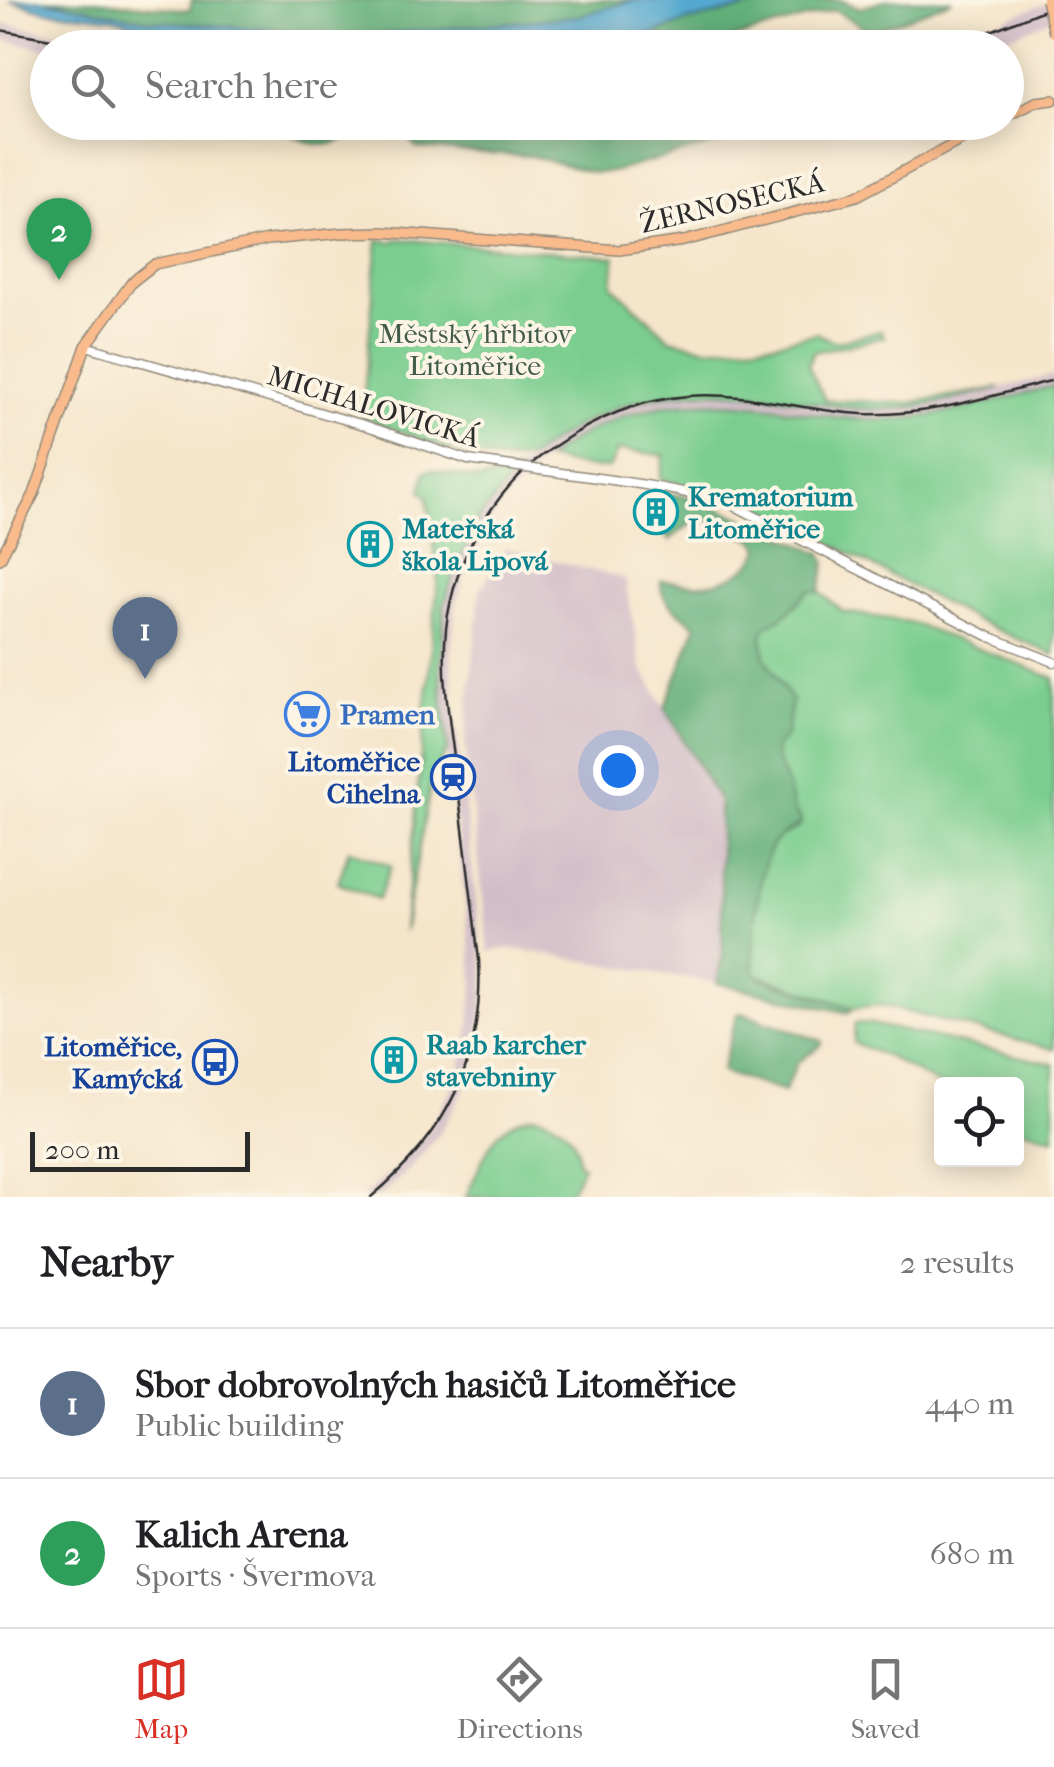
<!DOCTYPE html>
<html lang="en">
<head>
<meta charset="utf-8">
<style>
  :root { --surface:#fff; --page:#f2f2f2; --text:#202124; --muted:#757577; --line:#e0e0e0; --accent:#d93025 }
  body { margin:0; font-family:"IM FELL French Canon",serif; background:var(--page); color:var(--text) }
  .controls { position:absolute; right:30px; bottom:30px; display:grid; overflow:hidden; border-radius:10px; box-shadow:0 5px 25px #0003 }
  .controls button { width:90px; height:90px; display:grid; place-items:center; padding:0; border:0; border-bottom:2px solid var(--line); background:var(--surface); color:var(--text); font:50px sans-serif }
  .scale { position:absolute; left:30px; bottom:25px; width:220px; box-sizing:border-box; padding-left:10px; border:5px solid #2b2b2b; border-top:0; font-size:28px; line-height:35px; white-space:nowrap; color:#2b2b2b; -webkit-text-stroke:8px #fcf5e5; paint-order:stroke }
  .you { position:absolute; left:618px; top:770px; width:35px; height:35px; margin:-25px; border:8px solid #fff; border-radius:50%; background:#1a73e8; box-shadow:0 0 0 15px #1a73e833 }
  .badge { display:grid; place-items:center; width:65px; height:65px; border-radius:50%; background:var(--accent); color:#fff; font-size:32px; font-weight:700 }
  .pin { position:absolute; translate:-50% -82px; filter:drop-shadow(0 2px 5px #0008) }
  .pin::after { content:''; position:absolute; top:52px; width:35px; height:30px; background:inherit; clip-path:polygon(0 0,100% 0,50% 100%) }
  .list { margin:0; padding:0; list-style:none }
  h2 { display:flex; justify-content:space-between; align-items:center; height:130px; margin:0; padding:0 40px; font-size:42px }
  h2 small { font-size:32px; font-weight:400; color:var(--muted) }
  .list li { display:grid; grid-template-columns:65px 1fr auto; gap:30px; align-items:center; box-sizing:border-box; height:150px; padding:0 40px; border-top:2px solid var(--line) }
  .list b { display:block; font-size:38px; white-space:nowrap }
  .list p { margin:0; font-size:32px; white-space:nowrap; color:var(--muted) }
  .list em { font-size:32px; font-style:normal; color:var(--muted) }
  .icon { flex:none; width:55px; height:55px; fill:none; stroke:currentColor; stroke-width:2; stroke-linecap:round; stroke-linejoin:round }
  .map { position:relative; flex:none; width:1054px; height:1197px; overflow:hidden }
  .search { position:absolute; background:var(--surface); box-shadow:0 5px 25px #0003; left:30px; right:30px; top:30px; height:110px; display:flex; align-items:center; gap:25px; box-sizing:border-box; padding:0 35px; border-radius:55px; color:var(--muted); font-size:38px }
  .sheet { height:430px; background:var(--surface) }
  nav { display:flex; justify-content:space-around; align-items:center; box-sizing:border-box; height:140px; border-top:2px solid var(--line); background:var(--surface); font-size:28px; color:var(--muted) }
  nav a { display:grid; justify-items:center; gap:5px }
  nav .on { color:var(--accent) }
  .map>svg:first-child { display:block }
  .industrial { fill:#d2bdc8 }
  .green { fill:#7acd8f; stroke:#527c5d; stroke-width:2.5 }
  .forest { fill:#63b07a; stroke:#476e52; stroke-width:2.5 }
  .water { fill:#53a8cf; stroke:#3f6a7d; stroke-width:2.5 }
  .lines { fill:none; stroke-linecap:round; stroke-linejoin:round }
  .minor-casing { stroke:#90887a; stroke-width:11 }
  .major-casing { stroke:#90887a; stroke-width:12 }
  .minor { stroke:#fff; stroke-width:8 }
  .major { stroke:#fabb8c; stroke-width:9 }
  .rail { stroke:#2b2b2b; stroke-width:2.5 }
  .minor-bridge-casing { stroke:#90887a; stroke-width:11; stroke-linecap:butt }
  .major-bridge-casing { stroke:#90887a; stroke-width:12; stroke-linecap:butt }
  .minor-bridge { stroke:#fff; stroke-width:8 }
  .major-bridge { stroke:#fabb8c; stroke-width:9 }
  .labels { text-anchor:middle; stroke-width:8; stroke-linejoin:round; paint-order:stroke }
  .street-label { font-size:28px; fill:#2b2b2b; stroke:#fcf5e5 }
  .park-label { font-size:28px; fill:#435c49; stroke:#fcf5e5 }
  .culture-label { font-size:28px; font-weight:bold; fill:#0d838f; stroke:#fcf5e5; text-anchor:start }
  .shop-label { font-size:28px; font-weight:bold; fill:#366cbe; stroke:#fcf5e5; text-anchor:start }
  .transit-label { font-size:28px; font-weight:bold; fill:#164399; stroke:#fcf5e5; text-anchor:end }
</style>
</head>
<body>
<div class="map">
<svg width="1054" height="1197" viewBox="0 0 1054 1197">
  <rect width="100%" height="100%" fill="#fcf5e5"/>
  <filter id="ink" filterUnits="userSpaceOnUse"><feTurbulence type="fractalNoise" baseFrequency=".01" numOctaves="2"/><feDisplacementMap in="SourceGraphic" scale="20" xChannelSelector="R" yChannelSelector="G"/><feConvolveMatrix kernelMatrix="1 2 1 2 8 2 1 2 1" color-interpolation-filters="sRGB"/></filter>
  <filter id="wash" filterUnits="userSpaceOnUse"><feTurbulence type="fractalNoise" baseFrequency=".0048" numOctaves="4" result="noise"/><feDisplacementMap in="SourceGraphic" scale="40" xChannelSelector="R" yChannelSelector="G"/><feGaussianBlur stdDeviation="2.25" result="paint"/><feColorMatrix in="noise" values="0 0 0 0 0 0 0 0 0 0 0 0 0 0 0 0 0 1.4 0 .05"/><feComposite in="paint" operator="in"/></filter>
  <g filter="url(#wash)">
    <rect width="100%" height="100%" fill="#f5e5ca"/>
    <!-- industrial -->
    <g class="industrial">
      <polygon points="1054,0 1054,18 1024,31 980,47 930,48"/>
      <polygon points="0,23 73,36 138,47 47,49 0,39"/>
      <polygon points="484,123 746,123 686,132 636,135 561,131"/>
      <polygon points="1054,375 1054,386 946,412 906,418 840,418 702,401 646,408 613,419 583,434 537,466 508,496 487,526 464,577 455,608 451,650 454,707 485,980 479,1045 464,1090 439,1134 411,1168 379,1197 362,1197 403,1161 430,1128 454,1085 468,1042 474,981 443,708 441,628 449,590 461,554 478,521 499,489 544,446 594,415 627,402 666,393 702,390 738,392 841,407 882,409 944,402"/>
      <polygon points="506,548 625,579 642,669 719,801 723,955 717,983 509,948 489,952 465,743 480,590"/>
    </g>
    <!-- green -->
    <g class="green">
      <path d="M397 239 615 257 612 285 670 339 708 348 774 343 816 333 834 342 881 331 884 337 813 352 808 365 825 400 908 403 1000 388C961 398 921 409 880 409 846 409 814 402 781 397 681 383 611 394 530 458 487 470 403 432 362 417L378 240 392 242Z"/>
      <path d="M1054 386V655L975 620 790 522 735 498 660 479 664 455 618 450 609 468 584 467 546 459C622 401 693 395 784 409 817 414 849 421 882 420 940 419 998 400 1054 386Z"/>
      <polygon points="431,470 482,480 517,471 477,521 454,573 444,606 440,673 448,749 432,777 404,931 438,580 427,495 421,492 425,472"/>
      <path d="M810 590 820 592 843 612 909 622 1054 678V1049L880 1005 854 1008 755 974C749 948 758 864 774 843 780 834 791 832 800 826V819L788 802 785 779 775 762V748L791 701 765 657 762 636 765 627 785 615Z"/>
      <polygon points="349,850 391,866 378,899 338,883"/>
      <polygon points="855,1023 872,1024 1054,1064 1054,1138 1017,1127 1016,1084 941,1086 892,1059 854,1043"/>
      <path d="M534 1115C560 1121 578 1134 578 1163L583 1166 567 1197H466C484 1160 490 1123 534 1115Z"/>
    </g>
    <!-- forest -->
    <g class="forest">
      <polygon points="42,0 100,1 190,10 192,0 635,0 578,16 335,39 291,31 152,21"/>
      <polygon points="782,0 840,0 860,8 887,0 953,0 871,32 835,10 703,47 606,45 636,40 688,21"/>
      <path d="M270 123 271 122 373 123C360 126 355 130 345 138 318 156 295 134 270 123Z"/>
      <path d="M484 123C537 129 591 136 645 135 694 133 741 122 790 123L612 172 594 173 532 156 416 148 404 130 389 123Z"/>
      <path d="M651 491 693 497 822 553 826 563 820 592 810 590 785 615 765 627 762 636 765 657 792 701 786 736 775 748C775 763 781 768 786 781 793 800 788 802 801 822 794 831 783 832 776 840 758 859 753 938 753 965L755 974 763 979 854 1008 848 1013 717 983 723 954 719 801 665 708 696 626C682 612 659 604 661 581 672 580 681 584 693 584 718 586 750 573 760 549L755 540 700 517 669 540 666 537 674 513 645 496Z"/>
      <polygon points="742,1013 822,1041 821,1045 797,1063 784,1092 721,1072 737,1014"/>
    </g>
    <!-- water -->
    <polygon class="water" points="9,0 42,0 152,21 291,31 335,39 578,16 635,0 782,0 688,21 636,40 606,45 448,43 374,48 263,47 151,29 112,18 47,11"/>
  </g>
  <g filter="url(#ink)">
    <g class="lines">
      <defs>
        <g id="minor">
          <polyline points="86,346 364,425 468,460 519,467"/>
          <path d="M533 469C601 479 668 485 733 505L988 636 1054 662"/>
        </g>
        <g id="major">
          <polyline points="1006,117 1036,102 1053,100"/>
          <polyline points="0,559 34,494 86,346 132,282 155,264 268,240 342,233 382,232 619,250 684,241 857,196 995,122"/>
        </g>
      </defs>
      <!-- minor casing -->
      <use href="#minor" class="minor-casing"/>
      <!-- major casing -->
      <use href="#major" class="major-casing"/>
      <!-- minor -->
      <use href="#minor" class="minor"/>
      <!-- major -->
      <use href="#major" class="major"/>
      <!-- rail -->
      <g class="rail">
        <polyline points="0,30 102,48"/>
        <polyline points="948,48 1054,6"/>
        <polyline points="541,122 635,128 711,122"/>
        <path d="M371 1197C447 1134 484 1060 479 960 472 900 464 840 457 780 451 730 441 679 446 629 454 557 495 486 555 446 596 418 638 400 688 396 746 391 803 411 861 414 927 417 991 396 1054 380"/>
      </g>
      <defs>
        <polyline id="minor-bridge" points="519,467 533,469"/>
        <polyline id="major-bridge" points="1046,0 1054,33"/>
      </defs>
      <!-- minor-bridge casing -->
      <use href="#minor-bridge" class="minor-bridge-casing"/>
      <!-- major-bridge casing -->
      <use href="#major-bridge" class="major-bridge-casing"/>
      <!-- minor-bridge -->
      <use href="#minor-bridge" class="minor-bridge"/>
      <!-- major-bridge -->
      <use href="#major-bridge" class="major-bridge"/>
    </g>
  </g>
  <!-- icons -->
  <defs>
    <symbol id="building-ring" viewBox="-11 -11 22 22"><circle r="9.5" fill="#fcf5e5" stroke="#0f9aa8" stroke-width="1.5"/><path d="M-4-6H4V6H1V3H-1V6H-4ZM-2.5-4.3h1.7v1.8h-1.7ZM.8-4.3h1.7v1.8H.8ZM-2.5-1h1.7V.8h-1.7ZM.8-1h1.7V.8H.8Z" fill="#0f9aa8"/></symbol>
    <symbol id="supermarket-ring" viewBox="-11 -11 22 22"><circle r="9.5" fill="#fcf5e5" stroke="#3f7fe0" stroke-width="1.5"/><path d="M-6-5.5h2.5l.6 2H6L4.5 2H-2.5L-4.4-4H-6ZM-1.5 3.2a1.3 1.3 0 1 0 .1 0ZM3 3.2a1.3 1.3 0 1 0 .1 0Z" fill="#3f7fe0"/></symbol>
    <symbol id="station-ring" viewBox="-11 -11 22 22"><circle r="9.5" fill="#fcf5e5" stroke="#1a4fb4" stroke-width="1.5"/><path d="M-3-6H3Q5-6 5-4V2Q5 4 3 4L4.5 6H3L1.5 4h-3L-3 6H-4.5L-3 4Q-5 4-5 2V-4Q-5-6-3-6ZM-3.5-4v3h7v-3ZM-3.5 1v1.5H-2V1ZM2 1v1.5H3.5V1Z" fill="#1a4fb4"/></symbol>
    <symbol id="bus-ring" viewBox="-11 -11 22 22"><circle r="9.5" fill="#fcf5e5" stroke="#1a4fb4" stroke-width="1.5"/><path d="M-5-6H5V4H4V6H2V4H-2V6H-4V4H-5ZM-3.5-4V0h7V-4ZM-3.5 1.2v1.5H-2V1.2ZM2 1.2v1.5H3.5V1.2Z" fill="#1a4fb4"/></symbol>
  </defs>
  <g fill-rule="evenodd">
    <use href="#building-ring" x="631" y="487" width="50" height="50"/>
    <use href="#building-ring" x="345" y="519" width="50" height="50"/>
    <use href="#supermarket-ring" x="282" y="689" width="50" height="50"/>
    <use href="#station-ring" x="428" y="752" width="50" height="50"/>
    <use href="#building-ring" x="369" y="1035" width="50" height="50"/>
    <use href="#bus-ring" x="190" y="1037" width="50" height="50"/>
  </g>
  <g class="labels">
    <!-- street labels -->
    <g class="street-label">
      <text transform="translate(732 202) rotate(-13)" y="10">ŽERNOSECKÁ</text>
      <text transform="translate(374 406) rotate(17)" y="10">MICHALOVICKÁ</text>
    </g>
    <!-- park labels -->
    <g class="park-label">
      <text x="475" y="343">Městský hřbitov<tspan x="475" dy="32">Litoměřice</tspan></text>
    </g>
    <!-- culture labels -->
    <g class="culture-label">
      <text x="688" y="506">Krematorium<tspan x="688" dy="32">Litoměřice</tspan></text>
      <text x="402" y="538">Mateřská<tspan x="402" dy="32">škola Lipová</tspan></text>
      <text x="426" y="1054">Raab karcher<tspan x="426" dy="32">stavebniny</tspan></text>
    </g>
    <!-- shop labels -->
    <g class="shop-label">
      <text x="340" y="724">Pramen</text>
    </g>
    <!-- transit labels -->
    <g class="transit-label">
      <text x="420" y="771">Litoměřice<tspan x="420" dy="32">Cihelna</tspan></text>
      <text x="182" y="1056">Litoměřice,<tspan x="182" dy="32">Kamýcká</tspan></text>
    </g>
  </g>
</svg>
<div class="controls">
<button><svg class="icon" aria-label="locate" viewBox="0 0 24 24"><circle cx="12" cy="12" r="6"/><path d="M12 2v4M12 18v4M2 12h4M18 12h4"/></svg></button>
</div>
<div class="scale">200 m</div>
<div class="you"></div>
<div class="pin badge" style="left:145px;top:679px;background:#5c6f8a">1</div>
<div class="pin badge" style="left:59px;top:280px;background:#2e9e5b">2</div>
<div class="search"><svg class="icon" aria-label="search" viewBox="0 0 24 24"><circle cx="10" cy="10" r="6"/><path d="M15 15l6 6"/></svg>Search here</div>
</div>
<section class="sheet">
<h2>Nearby<small>2 results</small></h2>
<ul class="list">
<li><span class="badge" style="background:#5c6f8a">1</span><div><b>Sbor dobrovolných hasičů Litoměřice</b><p>Public building</p></div><em>440 m</em></li>
<li><span class="badge" style="background:#2e9e5b">2</span><div><b>Kalich Arena</b><p>Sports · Švermova</p></div><em>680 m</em></li>
</ul>
</section>
<nav>
<a class="on"><svg class="icon" aria-label="map" viewBox="0 0 24 24"><path d="M3 6l6-2 6 2 6-2v14l-6 2-6-2-6 2zM9 4v14M15 6v14"/></svg>Map</a>
<a><svg class="icon" aria-label="directions" viewBox="0 0 24 24"><path d="M12 3l9 9-9 9-9-9zM9 14v-3h6M13 9l2 2-2 2"/></svg>Directions</a>
<a><svg class="icon" aria-label="saved" viewBox="0 0 24 24"><path d="M7 4h10v16l-5-4-5 4z"/></svg>Saved</a>
</nav>
</body>
</html>
